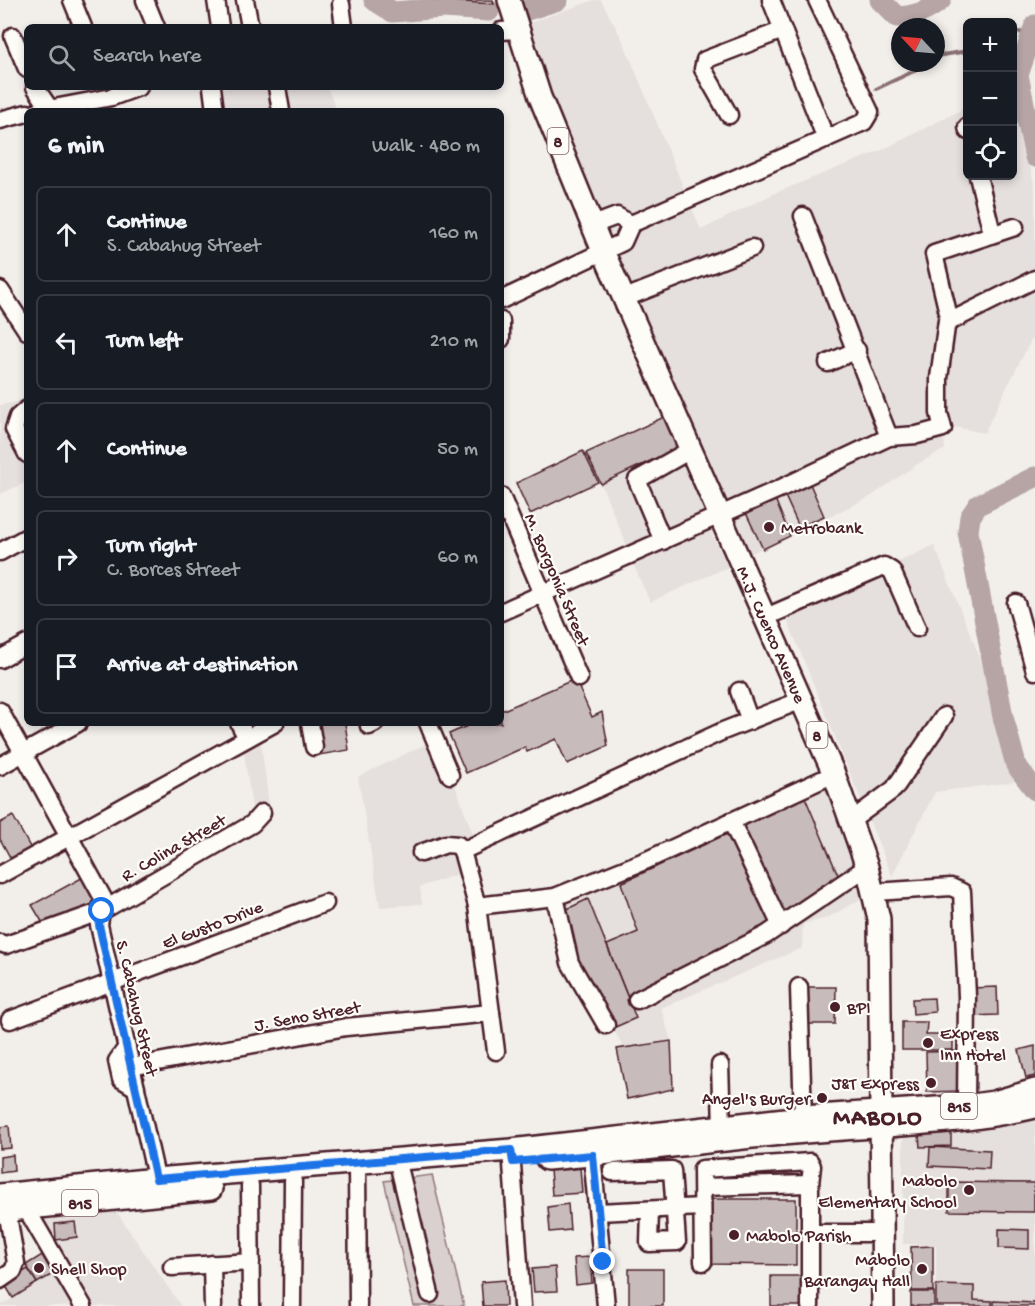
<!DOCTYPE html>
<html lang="en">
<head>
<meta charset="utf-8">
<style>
  :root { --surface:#171b24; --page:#20242c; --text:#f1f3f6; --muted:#9ea1a6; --line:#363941 }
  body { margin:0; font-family:"Gochi Hand",sans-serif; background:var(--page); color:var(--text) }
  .controls { position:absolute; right:18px; top:18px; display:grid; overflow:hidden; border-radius:9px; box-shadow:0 3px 9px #0003 }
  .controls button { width:54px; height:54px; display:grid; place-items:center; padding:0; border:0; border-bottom:2px solid var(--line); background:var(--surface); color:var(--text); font:30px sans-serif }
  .compass { position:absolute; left:891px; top:18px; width:54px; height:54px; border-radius:50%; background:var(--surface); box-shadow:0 3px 9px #0003; rotate:296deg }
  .stop { position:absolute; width:18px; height:18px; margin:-14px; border:4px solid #1a73e8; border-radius:50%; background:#fff }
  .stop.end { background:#1a73e8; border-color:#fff; box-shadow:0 2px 6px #0008 }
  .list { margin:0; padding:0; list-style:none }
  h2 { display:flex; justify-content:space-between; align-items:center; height:78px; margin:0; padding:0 24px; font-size:26px }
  h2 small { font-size:20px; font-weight:400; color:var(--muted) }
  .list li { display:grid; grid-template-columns:39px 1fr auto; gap:18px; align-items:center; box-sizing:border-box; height:96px; margin:0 12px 12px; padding:0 12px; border:2px solid var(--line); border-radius:9px }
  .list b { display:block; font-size:22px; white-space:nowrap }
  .list p { margin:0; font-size:20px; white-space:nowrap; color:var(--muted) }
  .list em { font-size:20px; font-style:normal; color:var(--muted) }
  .icon { flex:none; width:33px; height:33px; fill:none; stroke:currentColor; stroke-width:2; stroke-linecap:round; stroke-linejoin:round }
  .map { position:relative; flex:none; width:1035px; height:1306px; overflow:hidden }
  .search { position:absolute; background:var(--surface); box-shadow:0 3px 9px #0003; left:24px; top:24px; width:480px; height:66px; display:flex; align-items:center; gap:15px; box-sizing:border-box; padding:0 21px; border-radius:9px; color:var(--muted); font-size:22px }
  .panel { position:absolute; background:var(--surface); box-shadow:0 3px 9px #0003; left:24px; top:108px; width:480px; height:618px; border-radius:9px }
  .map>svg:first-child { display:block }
  .built { fill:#e5dfdd }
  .green { fill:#d9d0cf; stroke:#92787d; stroke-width:1.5 }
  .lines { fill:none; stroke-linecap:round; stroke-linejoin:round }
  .stream { stroke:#8b6f75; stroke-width:4 }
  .river { stroke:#b7a5a6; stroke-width:21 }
  .building { fill:#c8bbbb; stroke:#4a1f2b; stroke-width:1.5 }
  .minor-casing { stroke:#4a1f2b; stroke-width:21 }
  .major-casing { stroke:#4a1f2b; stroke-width:26 }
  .minor { stroke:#fdfcf7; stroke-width:16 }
  .major { stroke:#fdfcf7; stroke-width:21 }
  .route { stroke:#1a73e8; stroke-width:8 }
  .poi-dot { fill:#4a1f2b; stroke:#fdfcf7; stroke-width:2 }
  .labels { text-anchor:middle; stroke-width:4.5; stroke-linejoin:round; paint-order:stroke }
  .shield { fill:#fdfcf7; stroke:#806168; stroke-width:1.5 }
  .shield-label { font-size:16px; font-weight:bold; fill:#4a1f2b }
  .poi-label { font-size:18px; fill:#4a1f2b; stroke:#fdfcf7; text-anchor:start }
  .street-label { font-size:18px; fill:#4a1f2b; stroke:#fdfcf7 }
  .district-label { font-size:24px; font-weight:bold; letter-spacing:1.5px; fill:#4a1f2b; stroke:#fdfcf7 }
</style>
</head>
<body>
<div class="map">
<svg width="1035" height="1306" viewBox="0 0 1035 1306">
  <rect width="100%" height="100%" fill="#f2efeb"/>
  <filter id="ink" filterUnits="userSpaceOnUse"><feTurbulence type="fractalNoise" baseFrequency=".0167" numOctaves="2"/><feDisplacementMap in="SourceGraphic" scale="12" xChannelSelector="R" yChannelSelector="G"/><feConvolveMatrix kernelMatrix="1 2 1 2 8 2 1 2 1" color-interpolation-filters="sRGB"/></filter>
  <g filter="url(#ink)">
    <!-- built -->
    <g class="built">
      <polygon points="594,0 601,0 623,41 701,230 775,193 880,151 967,107 968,176 1012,176 1013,85 1035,189 1035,338 1031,340 984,433 936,423 944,437 945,449 916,465 870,497 750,554 619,267 524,25"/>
      <polygon points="201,87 327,87 337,111 205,111"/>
      <polygon points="27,400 27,482 0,494 0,405"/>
      <polygon points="678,448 705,510 627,546 601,484"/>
      <polygon points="710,530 728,567 650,602 633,564"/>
      <polygon points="934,545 978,653 1014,782 935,792 892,876 786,617"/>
      <polygon points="434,740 452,777 475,840 454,848 458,874 420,887 422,904 380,907 358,777"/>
      <polygon points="261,743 270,812 253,815 243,746"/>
      <polygon points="829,784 866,884 864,897 827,918 803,924 802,948 661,1008 671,1041 673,1089 627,1099 617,1049 623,1046 574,962 561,900"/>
      <polygon points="1035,1120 1035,1306 936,1306 936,1245 903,1244 903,1137"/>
      <polygon points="111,1204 181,1306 92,1306 37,1215"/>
      <polygon points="53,1274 73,1306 0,1306"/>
    </g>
    <!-- green -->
    <polygon class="green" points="432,1175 464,1306 414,1306 384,1181"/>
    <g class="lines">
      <!-- stream -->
      <g class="stream">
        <polyline points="1012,36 1016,32 1033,33"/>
        <polyline points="936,56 968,51"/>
        <polyline points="876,89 914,71 924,63"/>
      </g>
      <!-- river -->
      <g class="river">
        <polyline points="374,0 393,12 443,8 489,11"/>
        <path d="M880 0 897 17C915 16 927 12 941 0"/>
        <polyline points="521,12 558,0"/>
        <polyline points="1035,25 1018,75 1035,157"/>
        <polyline points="1035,477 978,505 970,517 968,532 1003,717 1016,765 1035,790"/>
      </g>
    </g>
    <!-- building -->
    <g class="building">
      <polygon points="433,0 493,0 494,4"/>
      <polygon points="664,417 678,448 601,484 586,453"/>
      <polygon points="583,451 598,482 530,514 516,483"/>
      <polygon points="810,484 824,516 799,527 785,496"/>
      <polygon points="775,499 790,536 763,549 746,513"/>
      <polygon points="575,679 592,717 602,712 608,746 567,764 556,739 527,752 525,747 466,773 449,734 474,723 501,723 501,711"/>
      <polygon points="314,723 345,723 349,750 319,755"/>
      <polygon points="804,795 841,882 779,914 739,824"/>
      <polygon points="13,816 31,849 11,859 0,839 0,823"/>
      <polygon points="729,833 774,928 630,1003 607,945 638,932 621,883"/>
      <polygon points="87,875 100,901 44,925 32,905"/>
      <polygon points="588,899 636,1018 613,1028 574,962 563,911"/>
      <polygon points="808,987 836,987 835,1024 808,1024"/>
      <polygon points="997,987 998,1015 970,1016 970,988"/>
      <polygon points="934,998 935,1012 913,1014 912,999"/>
      <polygon points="902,1022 927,1022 926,1035 953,1035 953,1050 902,1050"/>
      <polygon points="671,1041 673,1089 627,1099 617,1049"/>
      <polygon points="1035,1046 1035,1076 1026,1078 1019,1050"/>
      <polygon points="962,1051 963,1091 927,1092 926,1052"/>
      <polygon points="9,1126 11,1148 0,1149 0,1127"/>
      <polygon points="951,1132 951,1146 920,1147 919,1135"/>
      <polygon points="930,1147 990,1150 989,1169 929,1166"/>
      <polygon points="13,1155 14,1171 0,1173 0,1157"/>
      <polygon points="580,1167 582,1193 552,1195 550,1170"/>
      <polygon points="949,1182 1034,1183 1034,1212 949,1211"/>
      <polygon points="709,1199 796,1199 796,1265 709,1264"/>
      <polygon points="568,1204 570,1230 550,1232 548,1207"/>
      <polygon points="75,1222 77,1237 56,1240 55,1224"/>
      <polygon points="999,1229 1029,1230 1029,1249 999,1248"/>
      <polygon points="933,1246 933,1291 912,1291 911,1247"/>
      <polygon points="42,1255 53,1274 37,1283 26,1265"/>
      <polygon points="590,1257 592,1283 576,1285 574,1258"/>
      <polygon points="555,1267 557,1291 534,1292 532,1269"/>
      <polygon points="28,1269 37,1283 13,1298 4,1283"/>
      <rect x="629" y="1269" width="34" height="37"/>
      <rect x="771" y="1276" width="30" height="30"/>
      <polygon points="505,1280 506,1306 483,1306 481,1282"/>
      <polygon points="936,1285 974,1286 974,1300 992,1301 992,1306 936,1306"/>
      <rect x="911" y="1292" width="23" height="14"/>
      <polygon points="994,1301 1035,1303 1035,1306 994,1306"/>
    </g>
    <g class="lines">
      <defs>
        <g id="minor">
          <polyline points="72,0 83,27"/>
          <polyline points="145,0 156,27"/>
          <polyline points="216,0 220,27"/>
          <polyline points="245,0 250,27"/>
          <polyline points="771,0 826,139"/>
          <polyline points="341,4 344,27"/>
          <polyline points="501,31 516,30"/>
          <polyline points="13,36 27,69"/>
          <polyline points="35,87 50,109"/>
          <polyline points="212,87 215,111"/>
          <polyline points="277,87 281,111"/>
          <polyline points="38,111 112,97 139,87"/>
          <polyline points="729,115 703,69 705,60 783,30"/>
          <polyline points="0,120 27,113"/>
          <polyline points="967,127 968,131"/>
          <polyline points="978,176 992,233"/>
          <polyline points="803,216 889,437"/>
          <polyline points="593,225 617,216 631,224"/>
          <polyline points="0,290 27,331"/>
          <polyline points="625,298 752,248"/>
          <polyline points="501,300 623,242 631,224 864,122 870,112 817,0"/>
          <polyline points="501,321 501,339"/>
          <polyline points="947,323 1035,279"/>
          <polyline points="828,363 857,350"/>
          <polyline points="27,409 18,417 14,429 27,454"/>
          <polyline points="501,496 579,678"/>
          <polyline points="663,541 637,480 692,449"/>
          <polyline points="0,552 27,537"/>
          <polyline points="1016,603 1035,671"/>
          <polyline points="501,612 779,489 889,437 917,435 943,428 939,413 939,378 948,313 934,254 1015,227"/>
          <polyline points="766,617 884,566 892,571 917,628"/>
          <polyline points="0,659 27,644"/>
          <polyline points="739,691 750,721"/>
          <polyline points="0,711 103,898 99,925 159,1190"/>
          <polyline points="239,723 247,738"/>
          <polyline points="310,723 314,747"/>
          <polyline points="428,723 450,775"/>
          <polyline points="369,726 375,723"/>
          <polyline points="0,766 78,723"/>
          <polyline points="852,820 894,789 944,716"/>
          <polyline points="731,821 781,926"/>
          <polyline points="462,851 723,731 802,700"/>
          <polyline points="421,853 446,844 458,845 462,851 477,906 496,1051"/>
          <polyline points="0,875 275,723"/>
          <polyline points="875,892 951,887 962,892 967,996 966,1106"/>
          <polyline points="555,897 570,963 606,1025"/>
          <polyline points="477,906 555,897 647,860 834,774"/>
          <polyline points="0,943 6,945 102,911 252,824 262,813"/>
          <polyline points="799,987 803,1117"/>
          <polyline points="637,1000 766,935 867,867"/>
          <polyline points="10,1020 325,903"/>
          <polyline points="127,1047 117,1061 121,1079 136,1088"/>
          <polyline points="720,1065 722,1126"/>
          <polyline points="131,1067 346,1027 491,1013"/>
          <polyline points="591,1143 606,1306"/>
          <polyline points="511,1150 522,1306"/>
          <polyline points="357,1163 358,1306"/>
          <polyline points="400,1171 430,1294"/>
          <polyline points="612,1172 672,1170 677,1242 649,1243 650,1211"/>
          <polyline points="250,1185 251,1306"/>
          <polyline points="703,1187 810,1184"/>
          <polyline points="20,1198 83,1306"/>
          <polyline points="598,1212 702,1207"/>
          <polyline points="810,1233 882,1233"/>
          <polyline points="703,1262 702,1169 810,1162 812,1166 810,1184 810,1306"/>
          <polyline points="212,1264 213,1306"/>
          <polyline points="172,1267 251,1262"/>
          <polyline points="0,1280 13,1271 16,1263 7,1210"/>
          <polyline points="292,1306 293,1181"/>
        </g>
        <g id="major">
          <path id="s1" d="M509 0 540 97 603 251 834 774 867 867 879 919 883 1306"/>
          <path d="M547 1159C633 1152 719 1139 805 1132 882 1125 959 1125 1035 1107"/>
          <polyline points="0,1195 156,1179 511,1150 803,1117 966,1106 994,1102 1035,1090"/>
          <polyline points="0,1211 211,1189"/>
        </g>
      </defs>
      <!-- minor casing -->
      <use href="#minor" class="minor-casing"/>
      <!-- major casing -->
      <use href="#major" class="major-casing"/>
      <!-- minor -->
      <use href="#minor" class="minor"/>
      <!-- major -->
      <use href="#major" class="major"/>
    </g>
  </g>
  <g class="lines" filter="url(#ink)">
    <!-- route -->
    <polyline class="route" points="102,911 99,925 156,1179 511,1150 513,1162 593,1155 603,1262"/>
  </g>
  <!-- markers -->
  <g class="poi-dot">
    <circle cx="769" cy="527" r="6"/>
    <circle cx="835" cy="1007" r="6"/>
    <circle cx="928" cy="1043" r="6"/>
    <circle cx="931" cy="1083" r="6"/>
    <circle cx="822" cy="1098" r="6"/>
    <circle cx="969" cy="1190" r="6"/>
    <circle cx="734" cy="1235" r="6"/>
    <circle cx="39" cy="1268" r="6"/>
    <circle cx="922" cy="1269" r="6"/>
  </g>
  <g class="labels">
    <!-- shield labels -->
    <g class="shield">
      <rect x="547.5" y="128" width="21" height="26" rx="4.5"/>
      <rect x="806.5" y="722" width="21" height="26" rx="4.5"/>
      <rect x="941" y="1093" width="36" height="26" rx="4.5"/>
      <rect x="62" y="1190" width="36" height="26" rx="4.5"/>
    </g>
    <g class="shield-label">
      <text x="558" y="147">8</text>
      <text x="817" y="741">8</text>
      <text x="959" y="1112">815</text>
      <text x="80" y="1209">815</text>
    </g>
    <!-- poi labels -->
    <g class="poi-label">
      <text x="781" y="533">Metrobank</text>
      <text x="847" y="1013">BPI</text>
      <text x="940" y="1039">Express<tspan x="940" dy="21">Inn Hotel</tspan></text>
      <text x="919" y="1089" text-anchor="end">J&amp;T Express</text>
      <text x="810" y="1104" text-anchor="end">Angel's Burger</text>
      <text x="957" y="1186" text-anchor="end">Mabolo<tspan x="957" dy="21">Elementary School</tspan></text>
      <text x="746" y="1241">Mabolo Parish</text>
      <text x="910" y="1265" text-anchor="end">Mabolo<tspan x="910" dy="21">Barangay Hall</tspan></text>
      <text x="51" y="1274">Shell Shop</text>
    </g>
    <!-- street labels -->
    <g class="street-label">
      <text transform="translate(558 579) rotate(67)" y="6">M. Borgonia Street</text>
      <text dy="6" stroke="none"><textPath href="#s1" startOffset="687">M.J. Cuenco Avenue</textPath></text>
      <text transform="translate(173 847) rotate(-30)" y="6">R. Colina Street</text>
      <text transform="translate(212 924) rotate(-21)" y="6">El Gusto Drive</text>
      <text transform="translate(138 1008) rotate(77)" y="6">S. Cabahug Street</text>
      <text transform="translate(307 1015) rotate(-10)" y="6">J. Seno Street</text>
    </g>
    <!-- district labels -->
    <g class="district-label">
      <text x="878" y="1124">MABOLO</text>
    </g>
  </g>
</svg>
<div class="controls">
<button>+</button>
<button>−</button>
<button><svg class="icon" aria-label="locate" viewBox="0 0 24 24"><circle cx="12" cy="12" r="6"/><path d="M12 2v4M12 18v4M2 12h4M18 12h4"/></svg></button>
</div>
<svg class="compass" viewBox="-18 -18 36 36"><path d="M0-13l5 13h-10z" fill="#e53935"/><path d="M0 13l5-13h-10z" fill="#9ea1a6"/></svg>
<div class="stop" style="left:102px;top:911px"></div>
<div class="stop end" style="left:603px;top:1262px"></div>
<div class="search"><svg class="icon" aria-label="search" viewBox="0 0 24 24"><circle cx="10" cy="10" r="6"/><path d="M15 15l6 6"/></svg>Search here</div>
<section class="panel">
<h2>6 min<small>Walk · 480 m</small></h2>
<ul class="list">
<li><svg class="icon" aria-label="ahead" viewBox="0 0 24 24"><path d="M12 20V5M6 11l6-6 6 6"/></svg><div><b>Continue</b><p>S. Cabahug Street</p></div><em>160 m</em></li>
<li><svg class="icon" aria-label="left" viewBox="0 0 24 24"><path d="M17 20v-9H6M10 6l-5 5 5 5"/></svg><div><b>Turn left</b></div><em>210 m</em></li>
<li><svg class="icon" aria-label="ahead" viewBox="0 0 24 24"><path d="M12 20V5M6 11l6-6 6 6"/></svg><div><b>Continue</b></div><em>50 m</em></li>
<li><svg class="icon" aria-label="right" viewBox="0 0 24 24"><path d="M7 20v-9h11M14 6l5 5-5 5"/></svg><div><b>Turn right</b><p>C. Borces Street</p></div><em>60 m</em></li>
<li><svg class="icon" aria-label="arrive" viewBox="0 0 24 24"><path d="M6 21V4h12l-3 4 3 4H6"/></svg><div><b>Arrive at destination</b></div></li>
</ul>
</section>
</div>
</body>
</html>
